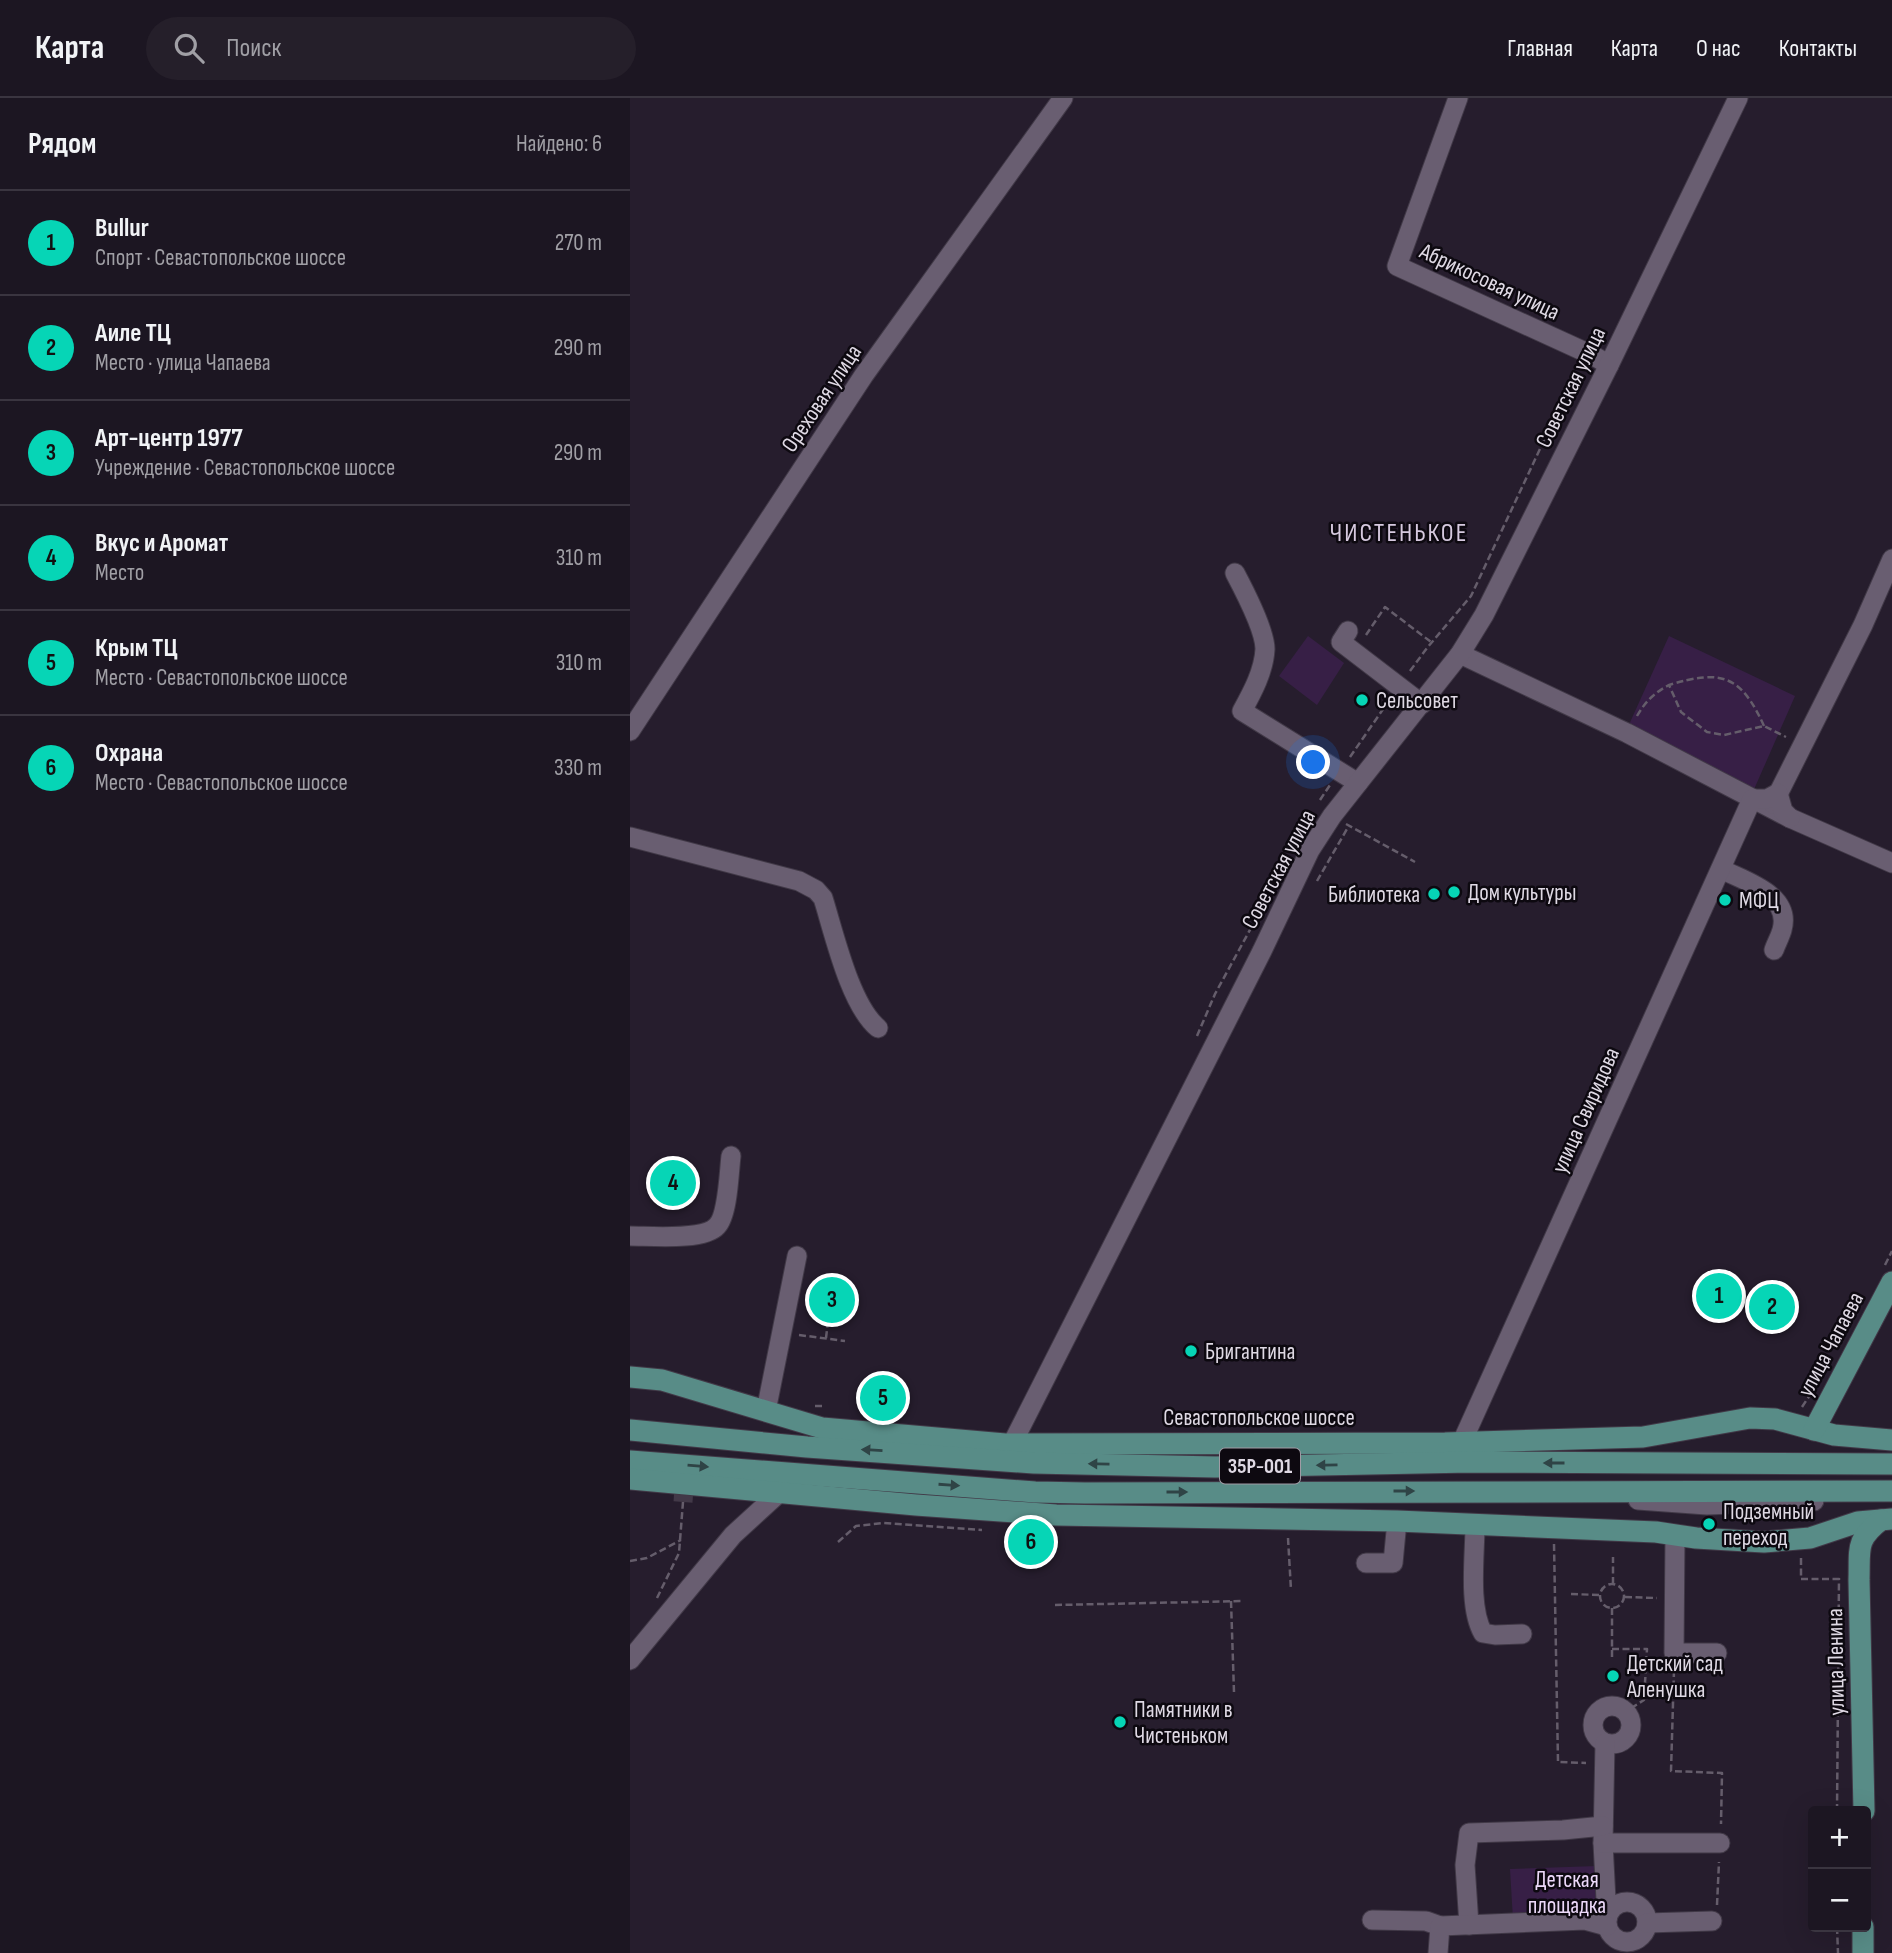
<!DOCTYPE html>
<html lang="ru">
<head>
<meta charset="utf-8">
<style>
  :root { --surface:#1c1622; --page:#251f2a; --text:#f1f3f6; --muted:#a09fa5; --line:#3a3540; --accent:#06d5b6 }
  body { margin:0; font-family:"Sofia Sans Condensed",sans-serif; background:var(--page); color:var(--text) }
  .controls { position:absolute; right:21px; bottom:21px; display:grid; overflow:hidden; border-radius:7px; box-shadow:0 7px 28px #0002 }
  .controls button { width:63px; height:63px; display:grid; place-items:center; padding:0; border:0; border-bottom:2px solid var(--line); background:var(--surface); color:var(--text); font:35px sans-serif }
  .you { position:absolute; left:684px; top:665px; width:24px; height:24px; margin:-18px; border:5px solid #fff; border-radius:50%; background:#1a73e8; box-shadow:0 0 0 10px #1a73e833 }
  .badge { display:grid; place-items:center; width:46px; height:46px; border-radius:50%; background:var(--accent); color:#111; font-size:23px; font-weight:700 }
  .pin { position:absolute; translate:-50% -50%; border:4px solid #fff; box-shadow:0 2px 7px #0006 }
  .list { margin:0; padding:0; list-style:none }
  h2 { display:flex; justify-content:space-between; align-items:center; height:91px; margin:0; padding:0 28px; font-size:30px }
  h2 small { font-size:23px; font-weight:400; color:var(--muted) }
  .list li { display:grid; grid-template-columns:46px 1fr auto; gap:21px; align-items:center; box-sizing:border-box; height:105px; padding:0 28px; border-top:2px solid var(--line) }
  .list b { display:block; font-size:26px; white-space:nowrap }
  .list p { margin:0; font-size:23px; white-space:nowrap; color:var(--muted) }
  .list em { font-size:23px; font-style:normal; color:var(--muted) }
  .icon { flex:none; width:38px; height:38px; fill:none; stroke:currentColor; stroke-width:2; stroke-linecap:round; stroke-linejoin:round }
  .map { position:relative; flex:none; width:1262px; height:1855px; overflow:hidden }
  header { display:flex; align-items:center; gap:42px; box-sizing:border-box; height:98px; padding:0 35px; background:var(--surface); border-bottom:2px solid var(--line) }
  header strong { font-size:33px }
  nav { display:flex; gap:38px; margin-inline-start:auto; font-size:24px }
  .search { width:490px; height:63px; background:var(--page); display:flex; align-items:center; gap:18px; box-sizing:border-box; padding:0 24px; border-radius:38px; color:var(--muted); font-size:26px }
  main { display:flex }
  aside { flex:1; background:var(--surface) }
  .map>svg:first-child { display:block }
  .green { fill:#371f46 }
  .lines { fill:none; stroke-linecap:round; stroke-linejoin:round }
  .minor-tunnel { stroke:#423948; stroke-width:19; stroke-dasharray:19 10; stroke-linecap:butt }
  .minor-casing { stroke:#413947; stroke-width:21 }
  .major-casing { stroke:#413947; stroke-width:23 }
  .path { stroke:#655d6b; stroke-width:2.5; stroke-dasharray:7 3.5; stroke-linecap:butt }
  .minor { stroke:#695e71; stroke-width:19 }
  .major { stroke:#588c87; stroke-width:21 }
  .oneway { fill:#2f4446 }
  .poi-dot { fill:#06d5b6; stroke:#0d0910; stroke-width:2.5 }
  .labels { text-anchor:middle; stroke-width:5; stroke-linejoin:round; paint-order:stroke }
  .shield { fill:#0d0910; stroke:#a09ba4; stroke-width:2 }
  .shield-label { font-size:21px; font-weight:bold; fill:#dfd9e4 }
  .street-label { font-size:23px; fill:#dfd9e4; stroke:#0d0910 }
  .poi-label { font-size:23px; fill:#dfd9e4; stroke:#0d0910; text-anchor:start }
  .park-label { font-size:23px; fill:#ecd9f9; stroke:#0d0910 }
  .quarter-label { font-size:26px; letter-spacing:2px; fill:#d6c9df; stroke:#0d0910 }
</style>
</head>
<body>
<header>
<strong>Карта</strong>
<div class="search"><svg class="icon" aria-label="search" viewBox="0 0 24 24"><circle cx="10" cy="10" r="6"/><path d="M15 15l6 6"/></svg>Поиск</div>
<nav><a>Главная</a><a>Карта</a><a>О нас</a><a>Контакты</a></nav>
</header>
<main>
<aside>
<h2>Рядом<small>Найдено: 6</small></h2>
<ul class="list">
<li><span class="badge">1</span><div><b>Bullur</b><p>Спорт · Севастопольское шоссе</p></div><em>270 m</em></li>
<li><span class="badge">2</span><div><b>Аиле ТЦ</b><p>Место · улица Чапаева</p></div><em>290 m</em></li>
<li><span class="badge">3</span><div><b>Арт-центр 1977</b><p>Учреждение · Севастопольское шоссе</p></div><em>290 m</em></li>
<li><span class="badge">4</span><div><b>Вкус и Аромат</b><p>Место</p></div><em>310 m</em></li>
<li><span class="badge">5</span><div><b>Крым ТЦ</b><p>Место · Севастопольское шоссе</p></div><em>310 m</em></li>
<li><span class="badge">6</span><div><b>Охрана</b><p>Место · Севастопольское шоссе</p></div><em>330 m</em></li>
</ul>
</aside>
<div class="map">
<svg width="1262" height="1855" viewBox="0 0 1262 1855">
  <rect width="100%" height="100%" fill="#261d2d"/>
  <!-- green -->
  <g class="green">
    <polygon points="678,538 714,565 687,607 649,578"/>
    <polygon points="1039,538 1165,598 1122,696 997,631"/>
    <polygon points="967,1768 970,1818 883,1822 880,1771"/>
  </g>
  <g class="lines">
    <!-- minor-tunnel -->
    <polyline class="minor-tunnel" points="53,1404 54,1389"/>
    <defs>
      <g id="minor">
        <polyline points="828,0 767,168 964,258 979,267"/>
        <path d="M605 475C614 492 635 532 635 551 634 573 622 595 612 613L728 685"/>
        <polyline points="718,533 711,544 792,606"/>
        <polyline points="830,556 997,635 1160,720 1262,765"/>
        <polyline points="0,633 234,277 433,0"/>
        <polyline points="1143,706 1233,527 1262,461"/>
        <path d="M0 739 169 783 186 792 193 800C204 835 220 907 248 930"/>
        <path d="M1091 771C1114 783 1162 796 1152 832 1150 839 1146 846 1144 852"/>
        <path d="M0 1138C20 1138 74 1143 87 1128 98 1117 99 1074 101 1058"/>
        <polyline points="136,1313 167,1158"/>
        <polyline points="832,1344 1122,701 1137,701 1148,695 1153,713 1160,720"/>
        <polyline points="382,1346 632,853 680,752 702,718 830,556 854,517 979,267 1108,0"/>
        <polyline points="1008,1402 1077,1407 1184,1403"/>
        <path d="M845 1427C845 1457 838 1509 853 1535L865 1537 892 1536"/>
        <polyline points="1045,1437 1044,1555 1087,1555"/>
        <polyline points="736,1465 763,1465 767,1423"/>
        <polyline points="0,1562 103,1437 150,1394"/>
        <circle cx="982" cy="1627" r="19"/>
        <polyline points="975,1645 973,1745 977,1821"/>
        <polyline points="973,1745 1090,1745"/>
        <circle cx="997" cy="1824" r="20"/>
        <polyline points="742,1822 796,1823 810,1828"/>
        <polyline points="1017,1825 1082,1823"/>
        <polyline points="839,1827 835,1767 839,1735 933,1732 973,1728"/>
        <polyline points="808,1855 810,1828 955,1822 977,1828"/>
      </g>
      <g id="major">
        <polyline points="0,1279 32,1282 192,1330 375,1346 815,1345 1013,1339 1120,1320 1145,1321 1204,1337 1262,1342"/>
        <polyline points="0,1332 177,1349 404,1365 585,1369 840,1364 1262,1366"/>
        <polyline points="1184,1332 1262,1184"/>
        <polyline points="0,1363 405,1394 455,1395 1262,1393"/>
        <polyline points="0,1381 286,1407 426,1417 767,1423 1026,1434 1066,1440 1134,1444 1180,1440 1228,1424 1262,1421"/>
        <path d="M1234 1713 1229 1482C1230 1451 1225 1442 1251 1422"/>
        <polyline points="1233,1855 1233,1829"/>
      </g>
    </defs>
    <!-- minor casing -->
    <use href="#minor" class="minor-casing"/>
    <!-- major casing -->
    <use href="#major" class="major-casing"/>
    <!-- path -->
    <g class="path">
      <polyline points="736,537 755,509 801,544"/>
      <polyline points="780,573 797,550 841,498 917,336 950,281"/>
      <path d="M1007 618C1015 604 1024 595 1039 587"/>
      <path d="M1134 628C1111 577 1091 571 1039 587L1051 614 1077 634 1094 637 1134 628 1156 639"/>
      <polyline points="720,659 758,604"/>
      <polyline points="690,702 700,687"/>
      <polyline points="716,726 785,764"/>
      <polyline points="687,783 717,731"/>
      <polyline points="567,938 585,896 627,819"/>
      <polyline points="1255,1167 1262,1153"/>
      <polyline points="169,1237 215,1243"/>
      <polyline points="196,1240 199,1215"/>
      <polyline points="185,1308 193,1308"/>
      <polyline points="1172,1309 1180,1297"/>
      <polyline points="658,1440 661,1492"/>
      <polyline points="208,1444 226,1428 254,1425 352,1432"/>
      <polyline points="924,1446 928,1664 956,1665"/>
      <polyline points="1171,1460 1171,1481 1210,1481"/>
      <polyline points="0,1463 17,1460 51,1442"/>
      <circle cx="982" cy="1498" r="12"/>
      <polyline points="983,1486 983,1459"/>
      <polyline points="941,1496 969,1497"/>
      <polyline points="995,1499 1027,1500"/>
      <polyline points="27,1500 49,1455 53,1404"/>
      <polyline points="601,1503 604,1594"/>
      <polyline points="425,1507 613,1503"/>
      <polyline points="982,1510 982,1560"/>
      <polyline points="982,1551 1017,1551 1014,1602 995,1614"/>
      <polyline points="1044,1572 1041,1673 1092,1675 1091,1726"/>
      <polyline points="1207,1713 1209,1480"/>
      <polyline points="1087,1807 1089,1764"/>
      <polyline points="1207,1829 1208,1855"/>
    </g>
    <!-- minor -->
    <use href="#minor" class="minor"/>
    <!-- major -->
    <use href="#major" class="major"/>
  </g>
  <!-- one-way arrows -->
  <defs><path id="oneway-solid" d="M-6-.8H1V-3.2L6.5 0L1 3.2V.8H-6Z" transform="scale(1.75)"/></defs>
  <g class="oneway">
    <use href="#oneway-solid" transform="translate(242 1352) rotate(-177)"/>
    <use href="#oneway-solid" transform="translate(924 1365) rotate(-180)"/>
    <use href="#oneway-solid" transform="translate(469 1366) rotate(-179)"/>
    <use href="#oneway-solid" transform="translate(697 1367) rotate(179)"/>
    <use href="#oneway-solid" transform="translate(68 1368) rotate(5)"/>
    <use href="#oneway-solid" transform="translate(319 1387) rotate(4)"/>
    <use href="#oneway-solid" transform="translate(774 1393)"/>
    <use href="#oneway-solid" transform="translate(547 1394)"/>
  </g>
  <!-- markers -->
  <g class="poi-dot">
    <circle cx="732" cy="602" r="7"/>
    <circle cx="824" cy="794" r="7"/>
    <circle cx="804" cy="796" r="7"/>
    <circle cx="1095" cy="802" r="7"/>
    <circle cx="561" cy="1253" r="7"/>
    <circle cx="1079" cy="1426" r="7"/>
    <circle cx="983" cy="1578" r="7"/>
    <circle cx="490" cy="1624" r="7"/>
  </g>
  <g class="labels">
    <!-- shield labels -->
    <rect class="shield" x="590" y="1350.5" width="80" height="35" rx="5"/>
    <g class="shield-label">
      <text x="630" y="1375">35Р-001</text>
    </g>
    <!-- street labels -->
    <g class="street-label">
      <text transform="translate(860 183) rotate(25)" y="8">Абрикосовая улица</text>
      <text transform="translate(940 289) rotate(-64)" y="8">Советская улица</text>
      <text transform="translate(191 300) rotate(-56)" y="8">Ореховая улица</text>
      <text transform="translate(648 771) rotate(-62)" y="8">Советская улица</text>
      <text transform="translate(955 1012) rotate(-66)" y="8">улица Свиридова</text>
      <text transform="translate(1200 1246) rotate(-62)" y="8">улица Чапаева</text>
      <text x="629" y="1327">Севастопольское шоссе</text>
      <text transform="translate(1205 1564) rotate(-91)" y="8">улица Ленина</text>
    </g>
    <!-- poi labels -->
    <g class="poi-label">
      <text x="746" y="610">Сельсовет</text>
      <text x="838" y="802">Дом культуры</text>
      <text x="790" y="804" text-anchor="end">Библиотека</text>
      <text x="1109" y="810">МФЦ</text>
      <text x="575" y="1261">Бригантина</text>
      <text x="1093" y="1421">Подземный<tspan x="1093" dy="26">переход</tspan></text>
      <text x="997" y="1573">Детский сад<tspan x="997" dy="26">Аленушка</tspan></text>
      <text x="504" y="1619">Памятники в<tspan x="504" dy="26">Чистеньком</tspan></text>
    </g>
    <!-- park labels -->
    <g class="park-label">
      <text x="937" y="1789">Детская<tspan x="937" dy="26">площадка</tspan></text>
    </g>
    <!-- quarter labels -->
    <g class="quarter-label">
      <text x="769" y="443">ЧИСТЕНЬКОЕ</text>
    </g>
  </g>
</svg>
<div class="controls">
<button>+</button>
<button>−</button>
</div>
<div class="you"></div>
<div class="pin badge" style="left:1089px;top:1198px">1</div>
<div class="pin badge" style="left:1142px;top:1209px">2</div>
<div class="pin badge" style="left:202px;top:1202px">3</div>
<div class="pin badge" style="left:43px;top:1085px">4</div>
<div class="pin badge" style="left:253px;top:1300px">5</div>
<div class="pin badge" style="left:401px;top:1444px">6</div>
</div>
</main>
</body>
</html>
